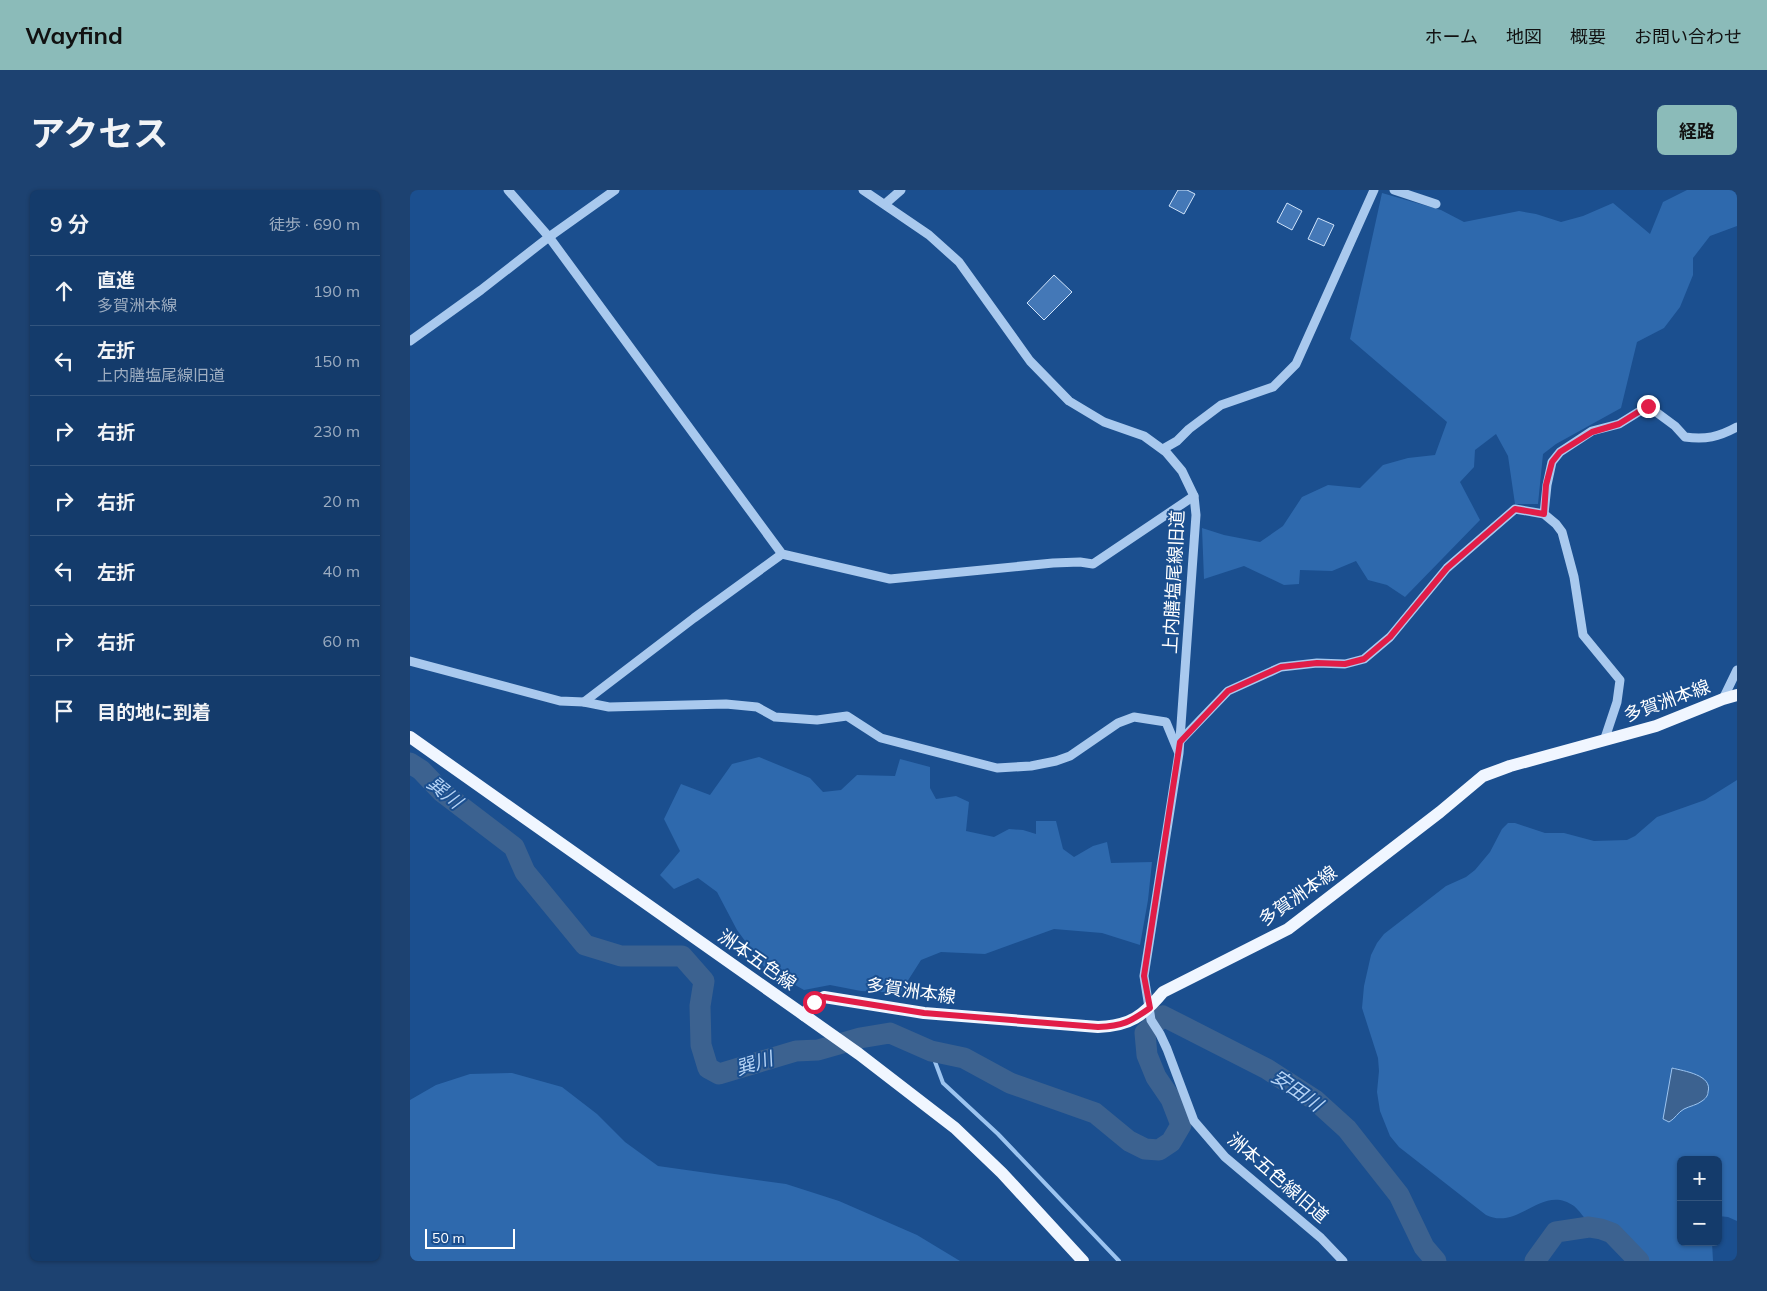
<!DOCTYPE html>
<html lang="ja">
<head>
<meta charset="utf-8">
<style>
  :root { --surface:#143b6b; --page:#1d4271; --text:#f1f3f6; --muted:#9dadc1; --line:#33557e; --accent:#8bbbb9 }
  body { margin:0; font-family:Mulish,"Noto Sans JP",sans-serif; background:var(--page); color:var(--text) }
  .controls { position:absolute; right:15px; bottom:15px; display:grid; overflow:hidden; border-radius:8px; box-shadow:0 1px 4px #0004 }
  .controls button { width:45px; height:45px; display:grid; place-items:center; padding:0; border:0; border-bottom:1px solid var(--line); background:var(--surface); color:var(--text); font:25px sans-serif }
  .scale { position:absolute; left:15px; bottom:12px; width:90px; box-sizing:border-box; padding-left:5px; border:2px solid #fff; border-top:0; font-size:14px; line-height:18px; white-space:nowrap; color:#fff; -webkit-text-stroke:4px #1b4f8f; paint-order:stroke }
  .stop { position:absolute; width:15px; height:15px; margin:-11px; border:4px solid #e11d48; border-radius:50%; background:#fff }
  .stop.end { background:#e11d48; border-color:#fff; box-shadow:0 1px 5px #0008 }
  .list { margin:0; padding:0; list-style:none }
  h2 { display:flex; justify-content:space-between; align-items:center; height:65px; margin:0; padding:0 20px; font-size:21px }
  h2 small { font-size:16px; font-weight:400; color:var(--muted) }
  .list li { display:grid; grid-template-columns:32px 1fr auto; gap:15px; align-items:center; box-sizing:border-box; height:70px; padding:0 20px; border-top:1px solid var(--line) }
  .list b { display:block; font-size:19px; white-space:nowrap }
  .list p { margin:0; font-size:16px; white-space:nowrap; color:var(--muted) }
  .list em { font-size:16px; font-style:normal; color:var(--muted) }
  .icon { flex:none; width:28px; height:28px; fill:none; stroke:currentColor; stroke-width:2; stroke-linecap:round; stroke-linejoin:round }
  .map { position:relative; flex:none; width:1327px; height:1071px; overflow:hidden; border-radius:8px }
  header { display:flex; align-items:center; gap:30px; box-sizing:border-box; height:70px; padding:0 25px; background:var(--accent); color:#111 }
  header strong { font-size:24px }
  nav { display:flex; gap:28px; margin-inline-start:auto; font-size:18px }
  .intro { display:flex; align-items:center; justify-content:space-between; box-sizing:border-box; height:120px; padding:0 30px }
  h1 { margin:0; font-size:35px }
  .button { padding:12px 22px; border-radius:8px; background:var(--accent); color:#111; font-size:18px; font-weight:700 }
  main { display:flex; gap:30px; padding:0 30px }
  aside { flex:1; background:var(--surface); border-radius:8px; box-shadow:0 1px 4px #0004 }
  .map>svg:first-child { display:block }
  .green { fill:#2e69ad }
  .water { fill:#3c6290; stroke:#9cc4f0 }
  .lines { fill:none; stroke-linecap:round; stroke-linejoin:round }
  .stream { stroke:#9cc4f0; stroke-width:4 }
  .river { stroke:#3c6290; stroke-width:21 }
  .building { fill:#4478b7; stroke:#cfe3fa }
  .minor { stroke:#a9c9ee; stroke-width:9 }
  .major { stroke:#f0f6ff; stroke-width:12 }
  .route { stroke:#e11d48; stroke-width:6 }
  .labels { text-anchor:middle; stroke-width:4; stroke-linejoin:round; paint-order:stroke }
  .street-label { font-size:18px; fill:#fff; stroke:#1b4f8f }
  .water-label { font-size:19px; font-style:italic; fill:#b5d3f5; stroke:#1b4f8f }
</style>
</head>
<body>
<header>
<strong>Wayfind</strong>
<nav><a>ホーム</a><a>地図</a><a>概要</a><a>お問い合わせ</a></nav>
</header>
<div class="intro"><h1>アクセス</h1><a class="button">経路</a></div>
<main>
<aside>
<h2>9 分<small>徒歩 · 690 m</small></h2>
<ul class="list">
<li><svg class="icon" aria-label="ahead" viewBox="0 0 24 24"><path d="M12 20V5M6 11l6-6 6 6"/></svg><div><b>直進</b><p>多賀洲本線</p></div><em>190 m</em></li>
<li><svg class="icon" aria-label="left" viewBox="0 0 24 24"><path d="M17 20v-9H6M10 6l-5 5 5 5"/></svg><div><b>左折</b><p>上内膳塩尾線旧道</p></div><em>150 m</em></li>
<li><svg class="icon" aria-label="right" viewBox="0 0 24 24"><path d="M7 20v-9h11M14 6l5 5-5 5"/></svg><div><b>右折</b></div><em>230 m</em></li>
<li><svg class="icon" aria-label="right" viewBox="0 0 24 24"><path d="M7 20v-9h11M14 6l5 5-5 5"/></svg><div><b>右折</b></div><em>20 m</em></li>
<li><svg class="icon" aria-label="left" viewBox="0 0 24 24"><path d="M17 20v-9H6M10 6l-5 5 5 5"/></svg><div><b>左折</b></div><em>40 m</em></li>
<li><svg class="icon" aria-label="right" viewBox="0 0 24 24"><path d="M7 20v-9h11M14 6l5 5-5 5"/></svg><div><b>右折</b></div><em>60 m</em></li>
<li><svg class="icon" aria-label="arrive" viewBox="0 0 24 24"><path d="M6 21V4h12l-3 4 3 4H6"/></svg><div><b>目的地に到着</b></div></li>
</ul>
</aside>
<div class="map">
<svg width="1327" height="1071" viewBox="0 0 1327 1071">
  <rect width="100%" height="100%" fill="#1b4f8f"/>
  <!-- green -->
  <g class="green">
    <polygon points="1277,0 1327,0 1327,36 1300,46 1283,68 1283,85 1270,117 1254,138 1227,152 1211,218 1146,254 1133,264 1128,314 1105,314 1098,266 1086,244 1065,260 1064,277 1050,292 1070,330 995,407 977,395 958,390 946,371 922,381 890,380 889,394 874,395 834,376 794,389 792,338 814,345 850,352 873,336 892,307 918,295 950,298 973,275 998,268 1025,265 1037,232 940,149 972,3 1031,20 1054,32 1109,21 1126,24 1151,32 1173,26 1203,13 1240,44 1253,12"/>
    <polygon points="349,567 400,588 413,602 431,600 447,585 485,586 490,569 520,577 520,598 526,609 546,606 559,612 556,641 584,647 599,639 613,640 626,644 626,631 646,631 653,659 664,667 683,656 697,652 701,673 742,672 738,710 730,755 692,743 644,739 575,764 531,762 511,770 490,803 451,801 420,795 394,800 355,778 327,740 307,702 288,688 264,699 250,685 270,661 254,629 271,594 300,605 322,574"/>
    <path d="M1327 590V1031L1318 1027 1308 1026V970H1271V1052H1302L1303 1071H1235C1223 1058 1209 1039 1191 1034 1187 1033 1183 1034 1179 1033 1174 1028 1169 1020 1164 1016 1132 993 1109 1041 1076 1025L989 957 980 946 970 921 967 902 969 881 968 868 952 818 954 796 961 765 967 753 974 744 1036 696 1056 687 1065 680 1080 662 1092 639 1098 633H1105L1135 643H1154L1184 651 1217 650 1225 646 1247 627 1295 610Z"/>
    <polygon points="102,883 152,897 187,924 215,952 248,976 376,994 429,1011 507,1045 550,1071 0,1071 0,910 26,895 60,884"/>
  </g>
  <!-- water -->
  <path class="water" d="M1262 878C1274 881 1303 885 1298 902 1298 906 1295 909 1292 911 1287 915 1280 916 1274 919 1268 922 1265 929 1259 932L1253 929Z"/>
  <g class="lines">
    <!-- stream -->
    <polyline class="stream" points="521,861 533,893 588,944 709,1071"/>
    <!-- river -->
    <g class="river">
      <polyline points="0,573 11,580 32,602 104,657 115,682 175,755 211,766 272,766 294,791 290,816 291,855 298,878 309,884 386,861 408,860 450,848 480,843 521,861 554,868 600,893 685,923 719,951 735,959 749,960 761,952 771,935 761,909 746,887 737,865 735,843 753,826 857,879 905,910 937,939 989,1005 1014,1057 1026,1071"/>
      <polyline points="1125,1071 1146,1042 1179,1037 1191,1039 1202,1043 1229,1071"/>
    </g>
  </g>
  <!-- building -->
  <g class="building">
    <polygon points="768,0 777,0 785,4 774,24 759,16"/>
    <polygon points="877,13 892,21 882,40 867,32"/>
    <polygon points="908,28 924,35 914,56 898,49"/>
    <polygon points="644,85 662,102 634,130 617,113"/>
  </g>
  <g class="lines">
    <!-- minor -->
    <g class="minor">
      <polyline points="98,0 139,47 372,364 480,389 643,373 670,372 683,374 784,306"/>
      <polyline points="453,0 519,45 549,72 620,171 659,211 694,232 734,246 756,262 772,281 784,306 786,325 769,563 734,786 741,830 750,844 757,859 784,931 815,967 911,1048 933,1071"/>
      <polyline points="984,0 1026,14"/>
      <polyline points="475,14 491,0"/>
      <polyline points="0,151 71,100 139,47 205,0"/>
      <polyline points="753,259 767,251 779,239 811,215 863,197 886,174 964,0"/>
      <path d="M1134 324 1137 295 1142 272 1150 262 1182 241 1209 234 1238 216 1265 236 1275 247C1295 250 1309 247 1327 237"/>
      <polyline points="0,471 150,511 174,512 199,517 316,514 347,517 365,527 407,530 437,526 471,548 587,578 621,576 646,571 660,566 708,533 724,527 756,532 768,561"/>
      <polyline points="1313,509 1327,480"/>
      <polyline points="174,512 284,428 372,364"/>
      <polyline points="770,551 818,501 871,477 907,473 935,474 954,469 980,447 1037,378 1105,319 1134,324 1146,334 1152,342 1164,387 1173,445 1210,490 1207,512 1194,551"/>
    </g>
    <!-- major -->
    <g class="major">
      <polyline points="0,547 394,825 449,864 545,938 592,983 673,1071"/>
      <path d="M394 825 404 812 414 807 514 823 688 837C720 836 733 826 753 802L878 739 1030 622 1073 586 1100 576 1246 536 1313 509 1327 505"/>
    </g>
  </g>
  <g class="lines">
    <!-- route -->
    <path class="route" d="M404 812 414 807 514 823 688 837C713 836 720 832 740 818L734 786 770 552 818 501 871 477 907 473 935 474 954 469 980 447 1037 378 1105 319 1134 324 1136 295 1142 272 1150 262 1182 242 1209 234 1238 216"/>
  </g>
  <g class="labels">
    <!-- street labels -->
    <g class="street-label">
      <text transform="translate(764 392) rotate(-87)" y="6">上内膳塩尾線旧道</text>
      <text transform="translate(1257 511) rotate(-20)" y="6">多賀洲本線</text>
      <text transform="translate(888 706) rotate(-35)" y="6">多賀洲本線</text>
      <text transform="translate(347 770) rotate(35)" y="6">洲本五色線</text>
      <text transform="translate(501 801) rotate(8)" y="6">多賀洲本線</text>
      <text transform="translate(868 988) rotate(41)" y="6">洲本五色線旧道</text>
    </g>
    <!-- water labels -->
    <g class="water-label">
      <text transform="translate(35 602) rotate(39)" y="7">巽川</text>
      <text transform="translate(344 873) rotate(-17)" y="7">巽川</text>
      <text transform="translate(887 900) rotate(35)" y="7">安田川</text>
    </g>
  </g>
</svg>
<div class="controls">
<button>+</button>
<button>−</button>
</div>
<div class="scale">50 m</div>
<div class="stop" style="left:404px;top:812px"></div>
<div class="stop end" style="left:1238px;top:216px"></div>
</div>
</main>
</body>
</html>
